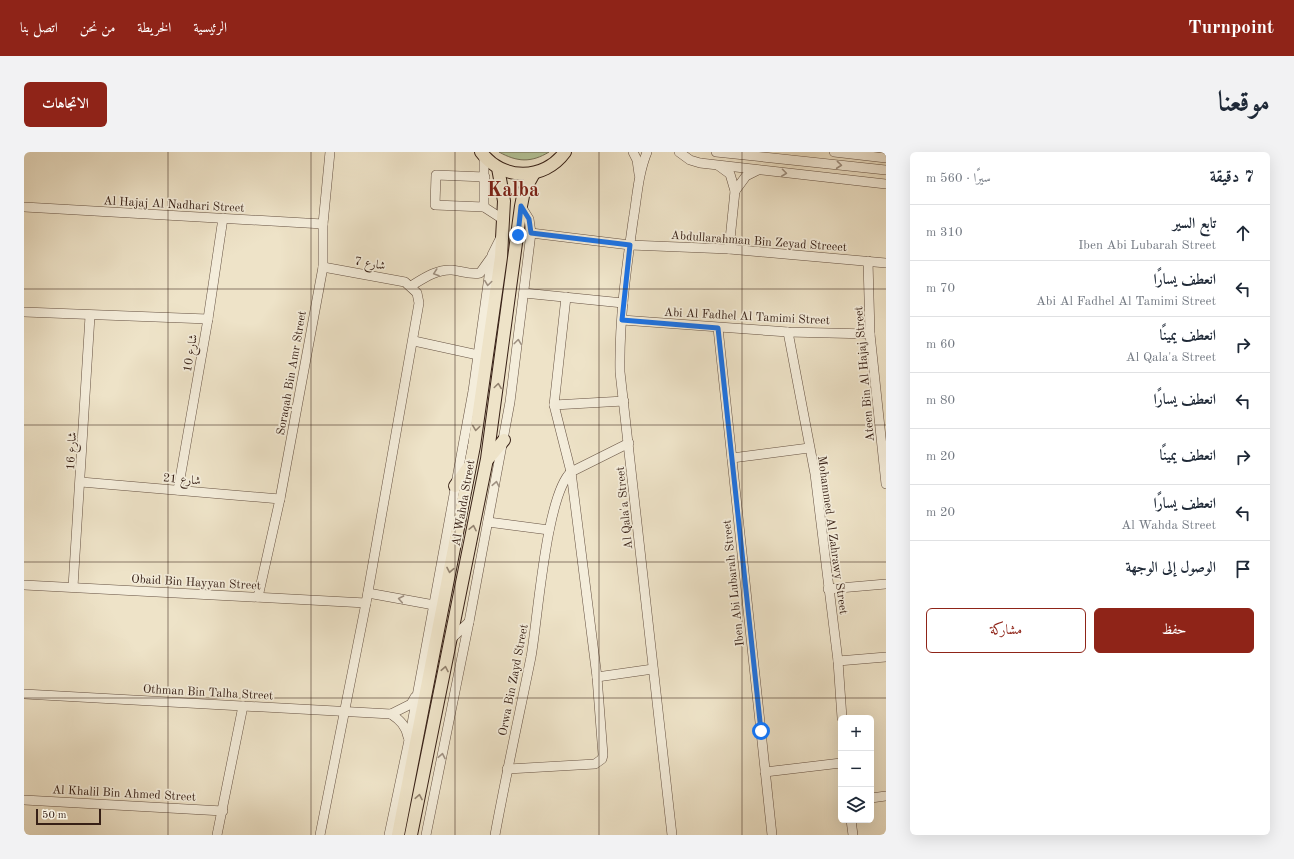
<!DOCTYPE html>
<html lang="ar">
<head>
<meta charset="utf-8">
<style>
  :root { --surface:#fff; --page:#f2f2f3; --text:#1f2937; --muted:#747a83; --line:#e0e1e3; --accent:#8f2418 }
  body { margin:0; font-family:"Old Standard TT",Amiri,serif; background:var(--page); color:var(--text); direction:rtl }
  .controls { position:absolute; right:12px; bottom:12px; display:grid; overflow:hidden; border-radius:6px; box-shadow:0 4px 16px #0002 }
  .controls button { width:36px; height:36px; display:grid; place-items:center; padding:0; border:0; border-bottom:1px solid var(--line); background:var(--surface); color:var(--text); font:20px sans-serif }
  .scale { position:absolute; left:12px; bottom:10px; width:65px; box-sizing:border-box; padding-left:4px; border:2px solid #372016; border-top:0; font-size:11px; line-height:14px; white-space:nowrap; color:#372016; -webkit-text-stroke:3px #f4eddb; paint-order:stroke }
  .stop { position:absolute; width:12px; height:12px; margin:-9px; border:3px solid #1a73e8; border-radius:50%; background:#fff }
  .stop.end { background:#1a73e8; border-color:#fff; box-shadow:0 1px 4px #0008 }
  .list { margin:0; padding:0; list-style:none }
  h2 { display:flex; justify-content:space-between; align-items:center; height:52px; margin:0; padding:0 16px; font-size:17px }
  h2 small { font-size:13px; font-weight:400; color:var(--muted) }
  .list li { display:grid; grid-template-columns:26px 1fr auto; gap:12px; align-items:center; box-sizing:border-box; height:56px; padding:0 16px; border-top:1px solid var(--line) }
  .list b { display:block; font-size:15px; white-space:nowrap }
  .list p { margin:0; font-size:13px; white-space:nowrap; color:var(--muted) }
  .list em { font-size:13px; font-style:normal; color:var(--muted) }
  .actions { display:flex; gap:8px; padding:12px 16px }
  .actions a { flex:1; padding:9px 0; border:1px solid var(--accent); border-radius:6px; text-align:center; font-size:14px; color:var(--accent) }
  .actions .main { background:var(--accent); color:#fff }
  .icon { flex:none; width:22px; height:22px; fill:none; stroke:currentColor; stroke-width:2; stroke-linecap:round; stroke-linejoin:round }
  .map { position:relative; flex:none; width:862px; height:683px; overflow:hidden; direction:ltr; border-radius:6px }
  header { display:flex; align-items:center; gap:24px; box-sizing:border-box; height:56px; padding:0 20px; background:var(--accent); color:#fff }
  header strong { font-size:19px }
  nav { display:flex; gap:22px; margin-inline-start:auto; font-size:14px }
  .intro { display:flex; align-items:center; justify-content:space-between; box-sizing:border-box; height:96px; padding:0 24px }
  h1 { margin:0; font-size:28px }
  .button { padding:10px 18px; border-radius:6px; background:var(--accent); color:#fff; font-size:14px; font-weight:700 }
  main { display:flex; gap:24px; padding:0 24px }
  aside { flex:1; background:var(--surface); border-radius:6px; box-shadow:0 4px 16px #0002 }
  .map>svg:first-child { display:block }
  .green { fill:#b4c599; stroke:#767258 }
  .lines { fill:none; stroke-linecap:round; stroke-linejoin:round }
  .minor-casing { stroke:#655142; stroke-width:10 }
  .major-casing { stroke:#372016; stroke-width:14 }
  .minor { stroke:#f4eddb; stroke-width:9 }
  .major { stroke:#eee3c8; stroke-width:12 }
  .oneway { stroke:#9f9182 }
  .oneway2 { stroke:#92826f }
  .route { stroke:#1a73e8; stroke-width:5 }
  .grid { fill:none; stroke:#372016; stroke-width:1; stroke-opacity:0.55 }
  .labels { text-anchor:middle; stroke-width:3.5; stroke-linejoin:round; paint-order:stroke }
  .street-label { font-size:12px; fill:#372016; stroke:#f4eddb }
  .town-label { font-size:20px; font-weight:bold; fill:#7a1f14; stroke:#f4eddb }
</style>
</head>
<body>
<header>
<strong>Turnpoint</strong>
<nav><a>الرئيسية</a><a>الخريطة</a><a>من نحن</a><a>اتصل بنا</a></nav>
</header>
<div class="intro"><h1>موقعنا</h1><a class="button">الاتجاهات</a></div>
<main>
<aside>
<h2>7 دقيقة<small>سيرًا · 560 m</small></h2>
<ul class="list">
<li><svg class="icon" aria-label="ahead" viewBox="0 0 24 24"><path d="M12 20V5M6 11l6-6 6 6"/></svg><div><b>تابع السير</b><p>Iben Abi Lubarah Street</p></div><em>310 m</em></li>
<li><svg class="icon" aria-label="left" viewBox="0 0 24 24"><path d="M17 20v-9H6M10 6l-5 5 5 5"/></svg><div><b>انعطف يسارًا</b><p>Abi Al Fadhel Al Tamimi Street</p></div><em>70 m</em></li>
<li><svg class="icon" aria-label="right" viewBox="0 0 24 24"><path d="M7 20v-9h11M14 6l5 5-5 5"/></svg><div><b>انعطف يمينًا</b><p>Al Qala'a Street</p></div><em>60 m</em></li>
<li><svg class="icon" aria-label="left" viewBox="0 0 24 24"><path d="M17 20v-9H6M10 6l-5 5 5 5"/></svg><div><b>انعطف يسارًا</b></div><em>80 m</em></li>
<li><svg class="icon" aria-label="right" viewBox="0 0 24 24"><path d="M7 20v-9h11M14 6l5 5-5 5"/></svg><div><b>انعطف يمينًا</b></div><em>20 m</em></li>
<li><svg class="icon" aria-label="left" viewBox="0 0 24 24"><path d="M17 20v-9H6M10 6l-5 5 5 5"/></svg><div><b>انعطف يسارًا</b><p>Al Wahda Street</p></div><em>20 m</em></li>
<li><svg class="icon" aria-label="arrive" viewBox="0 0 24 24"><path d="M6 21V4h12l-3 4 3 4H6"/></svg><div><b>الوصول إلى الوجهة</b></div></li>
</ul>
<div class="actions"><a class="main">حفظ</a><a>مشاركة</a></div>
</aside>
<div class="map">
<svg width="862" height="683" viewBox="0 0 862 683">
  <rect width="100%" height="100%" fill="#eee3c8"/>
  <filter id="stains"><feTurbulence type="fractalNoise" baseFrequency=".005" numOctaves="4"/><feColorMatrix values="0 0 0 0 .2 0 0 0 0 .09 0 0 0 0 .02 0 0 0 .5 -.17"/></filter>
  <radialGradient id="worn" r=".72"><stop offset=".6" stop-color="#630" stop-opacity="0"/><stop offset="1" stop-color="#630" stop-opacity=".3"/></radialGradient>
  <!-- green -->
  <path class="green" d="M475 0H525C507 11 493 10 475 0Z"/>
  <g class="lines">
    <defs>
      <g id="minor">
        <polyline points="609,0 613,8 615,22"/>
        <path d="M623 0C614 22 613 46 609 69 602 119 595 170 596 220L648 683"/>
        <polyline points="655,0 666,8 676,11 862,32"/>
        <polyline points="692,0 862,18"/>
        <polyline points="810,0 862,6"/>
        <polyline points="695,14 706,22 711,39 705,97"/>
        <polyline points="461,25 412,23 411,53 460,55 480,68"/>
        <polyline points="711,39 722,24 734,18"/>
        <polyline points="0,55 299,72"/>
        <polyline points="460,55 460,4"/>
        <polyline points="507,81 606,93 705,97 862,111"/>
        <polyline points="844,109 846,182 862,332"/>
        <path d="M387 134C400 126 413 117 428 118 438 119 446 123 456 121L466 107"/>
        <polyline points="500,141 599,151"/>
        <polyline points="542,145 530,253 600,249"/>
        <polyline points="0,160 184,167"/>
        <polyline points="598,168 764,180 846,182"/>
        <polyline points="694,176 748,683"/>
        <polyline points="764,180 791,322 814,509 818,566"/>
        <polyline points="390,189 454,203"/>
        <polyline points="708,306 785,296"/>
        <polyline points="57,330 256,347"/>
        <polyline points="154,338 184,167 199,66"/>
        <polyline points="464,370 525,378"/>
        <polyline points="0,433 342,451"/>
        <polyline points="49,435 66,164"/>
        <polyline points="804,437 862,432"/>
        <polyline points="344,441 410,453"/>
        <polyline points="234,445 256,347 299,115 299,72 306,0"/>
        <polyline points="427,487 445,470 486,250 507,81 505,67 497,54"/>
        <polyline points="814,509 862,505"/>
        <polyline points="573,525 629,517"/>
        <polyline points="0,542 367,562 387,552 391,545"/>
        <path d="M367 562C376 568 382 574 384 585"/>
        <polyline points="483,617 571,612 578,607 579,603 573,525 547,320 530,253"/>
        <polyline points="741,620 817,611"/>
        <polyline points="847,646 862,644"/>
        <polyline points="0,648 199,659"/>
        <polyline points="827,668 829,683"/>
        <polyline points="193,683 219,554"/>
        <polyline points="296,683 342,451 395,151 393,141 381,130 299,115"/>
        <polyline points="365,683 385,588 449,239 468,103 476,87"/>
        <polyline points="402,683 445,470"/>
        <path d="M471 683C482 623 495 564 507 505 514 466 522 343 547 320L605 291"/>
      </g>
      <g id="major">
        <path d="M457 0C478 29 520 29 541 0"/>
        <polyline points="464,307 480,288"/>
        <polyline points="431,334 444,316"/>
        <polyline points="374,683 450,294 477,105 480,49 474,16"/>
        <polyline points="387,683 463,307 497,54 500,39 510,21"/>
      </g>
    </defs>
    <!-- minor casing -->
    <use href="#minor" class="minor-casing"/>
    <!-- major casing -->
    <use href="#major" class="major-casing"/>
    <!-- minor -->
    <use href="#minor" class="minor"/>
    <!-- major -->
    <use href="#major" class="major"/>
  </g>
  <!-- one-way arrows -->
  <defs><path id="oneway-chevron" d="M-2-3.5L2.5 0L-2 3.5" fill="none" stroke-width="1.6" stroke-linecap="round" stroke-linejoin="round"/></defs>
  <g class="oneway">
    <use href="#oneway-chevron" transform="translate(815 13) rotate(6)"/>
    <use href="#oneway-chevron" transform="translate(760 21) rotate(7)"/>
    <use href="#oneway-chevron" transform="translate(412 121) rotate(161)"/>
    <use href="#oneway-chevron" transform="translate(464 131) rotate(98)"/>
    <use href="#oneway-chevron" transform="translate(494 190) rotate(-83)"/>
    <use href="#oneway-chevron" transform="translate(472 332) rotate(-79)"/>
    <use href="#oneway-chevron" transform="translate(377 447) rotate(-169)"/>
    <use href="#oneway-chevron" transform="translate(418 604) rotate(-79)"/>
  </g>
  <g class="oneway2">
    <use href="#oneway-chevron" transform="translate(474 234) rotate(-82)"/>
    <use href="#oneway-chevron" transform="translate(452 276) rotate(98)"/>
    <use href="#oneway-chevron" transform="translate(449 376) rotate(-78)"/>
    <use href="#oneway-chevron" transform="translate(426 418) rotate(101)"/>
    <use href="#oneway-chevron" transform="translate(421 517) rotate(-79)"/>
    <use href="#oneway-chevron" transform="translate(395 645) rotate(-79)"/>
  </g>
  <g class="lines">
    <!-- route -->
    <polyline class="route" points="494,83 497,54 505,67 507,81 606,93 598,168 694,176 737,579"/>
  </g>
  <!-- grid -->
  <path class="grid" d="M144 0V683M287 0V683M431 0V683M575 0V683M718 0V683M0 137H862M0 273H862M0 410H862M0 546H862"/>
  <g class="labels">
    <!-- street labels -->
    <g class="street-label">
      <text transform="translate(150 52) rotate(3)" y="4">Al Hajaj Al Nadhari Street</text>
      <text transform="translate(735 89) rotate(4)" y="4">Abdullarahman Bin Zeyad Streeet</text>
      <text transform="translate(346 111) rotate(10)" y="4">شارع 7</text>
      <text transform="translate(723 164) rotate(3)" y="4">Abi Al Fadhel Al Tamimi Street</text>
      <text transform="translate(166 201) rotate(-80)" y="4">شارع 10</text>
      <text transform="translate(267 221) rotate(-80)" y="4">Soraqah Bin Amr Street</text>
      <text transform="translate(840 222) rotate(-95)" y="4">Ateen Bin Al Hajaj Street</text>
      <text transform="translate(47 299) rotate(-87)" y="4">شارع 16</text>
      <text transform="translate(158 327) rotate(5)" y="4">شارع 21</text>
      <text transform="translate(439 351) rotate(-80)" y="4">Al Wahda Street</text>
      <text transform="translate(600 356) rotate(-96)" y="4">Al Qala'a Street</text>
      <text transform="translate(809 383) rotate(82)" y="4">Mohammed Al Zahrawy Street</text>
      <text transform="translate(172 430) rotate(3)" y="4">Obaid Bin Hayyan Street</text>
      <text transform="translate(709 431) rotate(-96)" y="4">Iben Abi Lubarah Street</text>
      <text transform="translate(489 528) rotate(-79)" y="4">Orwa Bin Zayd Street</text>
      <text transform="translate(184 540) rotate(3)" y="4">Othman Bin Talha Street</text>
      <text transform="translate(100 641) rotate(3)" y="4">Al Khalil Bin Ahmed Street</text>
    </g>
    <!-- town labels -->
    <g class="town-label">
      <text x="489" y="44">Kalba</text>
    </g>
  </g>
  <rect width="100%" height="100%" filter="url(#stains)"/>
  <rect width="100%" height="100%" fill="url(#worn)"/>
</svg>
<div class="controls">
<button>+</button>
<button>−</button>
<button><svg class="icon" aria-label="layers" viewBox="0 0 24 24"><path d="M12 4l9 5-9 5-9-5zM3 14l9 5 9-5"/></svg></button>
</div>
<div class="scale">50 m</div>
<div class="stop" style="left:737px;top:579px"></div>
<div class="stop end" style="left:494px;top:83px"></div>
</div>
</main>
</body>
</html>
